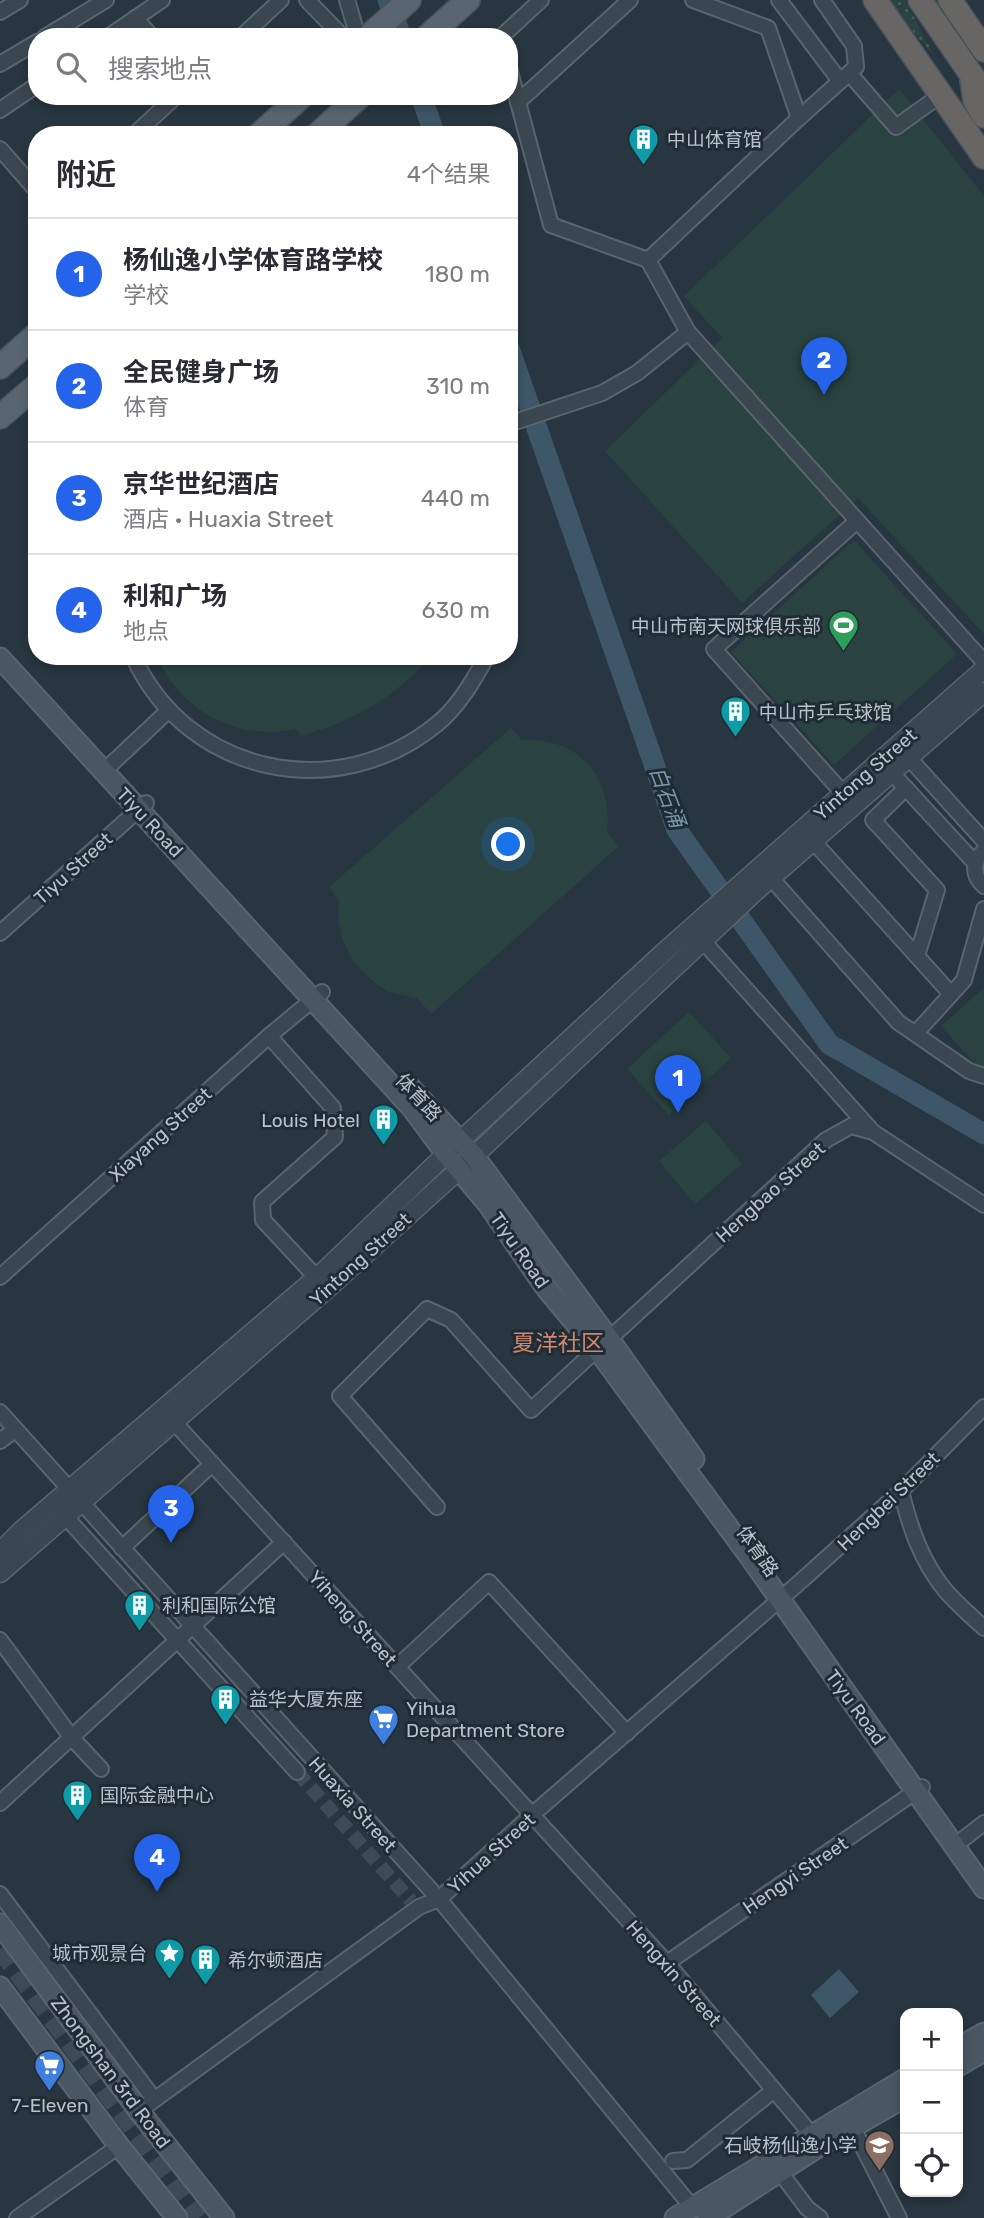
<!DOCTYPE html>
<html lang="zh">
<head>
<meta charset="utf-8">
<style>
  :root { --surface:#fff; --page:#f2f2f3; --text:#2b2b33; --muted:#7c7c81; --line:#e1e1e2; --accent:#2563eb }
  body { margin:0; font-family:Rubik,"Noto Sans SC",sans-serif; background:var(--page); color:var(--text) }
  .controls { position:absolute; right:21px; bottom:21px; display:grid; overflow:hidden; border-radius:14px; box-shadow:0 4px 10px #0003 }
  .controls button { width:63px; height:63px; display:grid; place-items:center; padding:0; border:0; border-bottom:2px solid var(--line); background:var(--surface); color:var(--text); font:35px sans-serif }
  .you { position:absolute; left:509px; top:845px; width:24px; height:24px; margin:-18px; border:5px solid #fff; border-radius:50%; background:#1a73e8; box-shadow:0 0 0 10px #1a73e833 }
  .badge { display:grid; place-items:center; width:46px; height:46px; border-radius:50%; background:var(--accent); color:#fff; font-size:23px; font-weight:700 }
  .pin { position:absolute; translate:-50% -58px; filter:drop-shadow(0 2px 4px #0008) }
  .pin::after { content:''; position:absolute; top:37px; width:24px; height:21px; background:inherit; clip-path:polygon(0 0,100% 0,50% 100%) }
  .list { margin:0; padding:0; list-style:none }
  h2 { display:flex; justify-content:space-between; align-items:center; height:91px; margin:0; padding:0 28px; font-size:30px }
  h2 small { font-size:23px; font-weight:400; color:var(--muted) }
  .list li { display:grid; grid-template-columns:46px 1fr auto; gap:21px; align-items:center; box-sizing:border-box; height:112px; padding:0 28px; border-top:2px solid var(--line) }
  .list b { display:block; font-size:26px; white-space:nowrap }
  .list p { margin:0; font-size:23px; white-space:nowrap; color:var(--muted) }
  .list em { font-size:23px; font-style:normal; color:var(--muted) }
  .icon { flex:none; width:38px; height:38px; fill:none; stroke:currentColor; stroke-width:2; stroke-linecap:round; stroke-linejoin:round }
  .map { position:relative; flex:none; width:984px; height:2218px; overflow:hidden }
  .search { position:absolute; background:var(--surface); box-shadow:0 4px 10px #0003; left:28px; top:28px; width:490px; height:77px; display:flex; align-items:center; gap:18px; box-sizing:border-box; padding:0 24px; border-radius:28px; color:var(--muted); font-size:26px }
  .panel { position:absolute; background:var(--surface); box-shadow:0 4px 10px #0003; left:28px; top:126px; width:490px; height:539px; border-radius:28px }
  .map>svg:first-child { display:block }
  .grass { fill:url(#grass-dots) }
  .garden { fill:#2a4341 }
  .water { fill:#3d5668 }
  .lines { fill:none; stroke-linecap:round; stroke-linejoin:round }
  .river { stroke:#3d5668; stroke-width:21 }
  .minor-tunnel { stroke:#3d4b55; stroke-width:14; stroke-dasharray:14 7; stroke-linecap:butt }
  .secondary-tunnel { stroke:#3d4b55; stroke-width:19; stroke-dasharray:19 10; stroke-linecap:butt }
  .minor-casing { stroke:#59656d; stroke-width:18 }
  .tertiary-casing { stroke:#59656d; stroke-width:21 }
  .secondary-casing { stroke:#59656d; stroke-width:23 }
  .primary-casing { stroke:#48535c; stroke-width:26 }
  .trunk-casing { stroke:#46525a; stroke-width:26 }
  .minor { stroke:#3b4750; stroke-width:14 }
  .tertiary { stroke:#3b4750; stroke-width:18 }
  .secondary { stroke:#495762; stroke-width:19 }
  .primary { stroke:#596670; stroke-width:23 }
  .trunk { stroke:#676664; stroke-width:23 }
  .labels { text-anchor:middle; stroke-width:6; stroke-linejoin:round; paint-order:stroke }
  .poi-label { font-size:19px; fill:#b8c2ca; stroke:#202c35; text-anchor:start }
  .street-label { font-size:19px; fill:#b8c2ca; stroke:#202c35 }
  .water-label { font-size:21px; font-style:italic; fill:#7997ab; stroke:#202c35 }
  .quarter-label { font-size:23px; fill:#d1876b; stroke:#202c35 }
</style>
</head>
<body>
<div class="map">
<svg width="984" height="2218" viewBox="0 0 984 2218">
  <defs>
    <pattern id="grass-dots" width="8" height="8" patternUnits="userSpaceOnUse" patternTransform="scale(1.75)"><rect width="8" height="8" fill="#2a4341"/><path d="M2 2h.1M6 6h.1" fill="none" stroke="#475c5b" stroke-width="1.8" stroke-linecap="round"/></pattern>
  </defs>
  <rect width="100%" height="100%" fill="#273640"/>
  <!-- grass -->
  <polygon class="grass" points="888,0 905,0 935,57 892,7"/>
  <!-- garden -->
  <g class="garden">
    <polygon points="899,89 984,196 984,634 858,498 742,603 605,451 722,338 684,296"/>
    <polygon points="854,540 957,654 834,765 731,652"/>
    <path d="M157 656H431C395 698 352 722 300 736L296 729C240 742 179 711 157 656Z"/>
    <path d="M511 728 522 740C579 737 614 778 607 833L619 846 431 1014 417 998 388 992 370 979 353 961 343 941 338 920 339 901 329 887Z"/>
    <polygon points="984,988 984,1065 980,1069 941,1026"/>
    <polygon points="689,1012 731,1058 669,1115 627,1069"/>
    <polygon points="706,1121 742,1164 695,1204 659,1161"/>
  </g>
  <!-- water -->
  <polygon class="water" points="839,1969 859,1992 830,2018 811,1995"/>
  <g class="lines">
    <!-- river -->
    <g class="river">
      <polyline points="388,0 401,37"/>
      <polyline points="421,96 435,135"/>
      <polyline points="509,348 677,830 829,1044 984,1134"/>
    </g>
    <!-- minor-tunnel -->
    <polyline class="minor-tunnel" points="297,1772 411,1901"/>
    <!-- secondary-tunnel -->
    <polyline class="secondary-tunnel" points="0,1949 199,2218"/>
    <defs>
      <g id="minor">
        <polyline points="307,0 343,37"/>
        <polyline points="347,0 358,37"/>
        <polyline points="630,0 518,102 551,225 648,260 688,332"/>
        <polyline points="779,0 840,81"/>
        <polyline points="0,12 20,0"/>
        <polyline points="135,18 152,37"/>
        <polyline points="45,37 106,0"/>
        <polyline points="108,37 162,0"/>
        <polyline points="241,37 281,0"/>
        <polyline points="501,37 541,0"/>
        <polyline points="0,64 37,42"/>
        <polyline points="509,67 518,102"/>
        <polyline points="849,73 896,127 942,94"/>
        <polyline points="0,110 37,85"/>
        <polyline points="799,118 856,67 854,46 822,0"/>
        <polyline points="134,135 176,96"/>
        <polyline points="0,149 37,191"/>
        <polyline points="648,260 799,118 768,28 693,0"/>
        <polyline points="509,424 602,393 637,373 688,332 984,662"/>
        <path d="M133 656C187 775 337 806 437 724 459 706 473 681 487 656"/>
        <polyline points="908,757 984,841"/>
        <polyline points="104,771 169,710"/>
        <polyline points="891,772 975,863"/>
        <polyline points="906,788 873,820 937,890 917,956"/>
        <polyline points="850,801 714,649 857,521"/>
        <polyline points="813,841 951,994"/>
        <path d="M984 851C972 862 972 875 984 886"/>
        <polyline points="771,878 898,1022 969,1071 984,1076"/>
        <polyline points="0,933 146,803"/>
        <polyline points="703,941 872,1131"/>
        <polyline points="916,1033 964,980 984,909"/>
        <polyline points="269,1036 333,1108 335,1137 262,1202 263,1220 316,1277"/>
        <polyline points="0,1277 269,1036 322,992"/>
        <polyline points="609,1339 826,1140 851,1126 873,1132 984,1205"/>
        <polyline points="0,1412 439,1899 692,2207"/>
        <polyline points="174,1422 667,1963 811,2134"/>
        <polyline points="0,1441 15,1430"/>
        <path d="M901 1491C910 1527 921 1561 945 1590 957 1604 971 1616 984 1628"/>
        <polyline points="437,1507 340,1396 427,1309 451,1320 531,1410 597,1349"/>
        <polyline points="65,1516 297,1772"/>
        <polyline points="122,1548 212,1464"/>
        <polyline points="0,1640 72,1738 101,1769"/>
        <polyline points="398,1666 489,1582 627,1733"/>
        <polyline points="0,1803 284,1542"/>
        <polyline points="962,1840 984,1823"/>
        <polyline points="0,1894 154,2099"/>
        <polyline points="667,1963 922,1787"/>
        <polyline points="139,2111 419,1907 439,1899 533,1814 801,1581 901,1491 984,1407"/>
        <polyline points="853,2128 899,2218"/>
        <polyline points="673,2161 687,2160 774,2090"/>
        <polyline points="780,2172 807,2208 820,2218"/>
        <polyline points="17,2218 119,2146"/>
      </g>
      <g id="tertiary">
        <polyline points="0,1552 22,1530 324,1271 446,1154 664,952 984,669"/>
        <polyline points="0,1573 327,1289 474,1156 757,890 984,692"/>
      </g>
      <g id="secondary">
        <polyline points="0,658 412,1108 446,1154 488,1204 546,1288 597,1349 750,1557 984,1888"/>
        <polyline points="409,1086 474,1156 609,1339 694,1459"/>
        <polyline points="0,1924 139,2111 224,2218"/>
        <polyline points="0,1987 119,2146 177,2218"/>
        <polyline points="958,2048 984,2033"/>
        <polyline points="958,2066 984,2051"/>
        <polyline points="675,2218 905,2079"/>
        <polyline points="708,2218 818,2147 905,2097"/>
      </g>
      <g id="primary">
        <polyline points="368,37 409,0"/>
        <polyline points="427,37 468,0"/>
        <polyline points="259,135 302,96"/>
        <polyline points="317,135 360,96"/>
        <polyline points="0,367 37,334"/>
        <polyline points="0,417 37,385"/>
      </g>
      <g id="trunk">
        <polyline points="875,0 984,157"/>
        <polyline points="920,0 984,93"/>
        <polyline points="950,0 984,50"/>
        <polyline points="972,81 975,101 984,116"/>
      </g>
    </defs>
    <!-- minor casing -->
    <use href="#minor" class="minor-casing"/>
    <!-- tertiary casing -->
    <use href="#tertiary" class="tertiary-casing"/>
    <!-- secondary casing -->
    <use href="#secondary" class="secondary-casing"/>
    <!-- primary casing -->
    <use href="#primary" class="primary-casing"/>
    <!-- trunk casing -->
    <use href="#trunk" class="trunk-casing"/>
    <!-- minor -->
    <use href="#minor" class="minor"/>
    <!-- tertiary -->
    <use href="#tertiary" class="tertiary"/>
    <!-- secondary -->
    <use href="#secondary" class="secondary"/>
    <!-- primary -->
    <use href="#primary" class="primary"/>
    <!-- trunk -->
    <use href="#trunk" class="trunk"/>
  </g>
  <!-- icons -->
  <defs>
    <symbol id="building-pin" viewBox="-11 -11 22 30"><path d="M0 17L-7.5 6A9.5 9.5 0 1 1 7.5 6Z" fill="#0f9aa8" stroke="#202c35"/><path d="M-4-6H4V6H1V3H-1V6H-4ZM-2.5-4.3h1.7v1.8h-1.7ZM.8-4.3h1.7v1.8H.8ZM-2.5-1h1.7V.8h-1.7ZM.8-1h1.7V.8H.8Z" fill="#fff"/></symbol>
    <symbol id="stadium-pin" viewBox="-11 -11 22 30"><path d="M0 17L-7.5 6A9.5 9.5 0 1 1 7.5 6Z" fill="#2e9e5b" stroke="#202c35"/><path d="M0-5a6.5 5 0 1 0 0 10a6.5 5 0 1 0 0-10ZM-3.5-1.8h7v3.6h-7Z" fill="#fff"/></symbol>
    <symbol id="supermarket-pin" viewBox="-11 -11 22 30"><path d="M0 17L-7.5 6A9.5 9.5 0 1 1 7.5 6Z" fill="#3f7fe0" stroke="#202c35"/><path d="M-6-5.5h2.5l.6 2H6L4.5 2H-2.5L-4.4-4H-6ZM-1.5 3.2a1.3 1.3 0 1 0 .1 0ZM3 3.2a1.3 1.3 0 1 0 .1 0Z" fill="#fff"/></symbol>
    <symbol id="sight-pin" viewBox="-11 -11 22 30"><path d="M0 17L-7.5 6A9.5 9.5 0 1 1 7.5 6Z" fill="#0f9aa8" stroke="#202c35"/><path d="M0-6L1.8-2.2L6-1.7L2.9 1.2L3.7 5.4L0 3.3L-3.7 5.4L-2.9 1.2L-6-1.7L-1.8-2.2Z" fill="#fff"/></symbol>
    <symbol id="school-pin" viewBox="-11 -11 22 30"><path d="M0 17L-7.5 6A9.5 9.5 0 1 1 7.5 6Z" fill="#8d6e63" stroke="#202c35"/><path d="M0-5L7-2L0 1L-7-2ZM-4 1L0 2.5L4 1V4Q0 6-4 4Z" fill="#fff"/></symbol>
  </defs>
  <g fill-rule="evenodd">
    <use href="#building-pin" x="626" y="122" width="35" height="47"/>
    <use href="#stadium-pin" x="826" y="608" width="35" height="47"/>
    <use href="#building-pin" x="718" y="694" width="35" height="47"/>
    <use href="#building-pin" x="366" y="1102" width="35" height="47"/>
    <use href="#building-pin" x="122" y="1588" width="35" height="47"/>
    <use href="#building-pin" x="208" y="1682" width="35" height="47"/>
    <use href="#supermarket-pin" x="366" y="1702" width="35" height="47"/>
    <use href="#building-pin" x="60" y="1778" width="35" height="47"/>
    <use href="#sight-pin" x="152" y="1936" width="35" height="47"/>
    <use href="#building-pin" x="188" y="1942" width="35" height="47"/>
    <use href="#supermarket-pin" x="32" y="2048" width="35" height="47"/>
    <use href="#school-pin" x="862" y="2128" width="35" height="47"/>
  </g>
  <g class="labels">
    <!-- poi labels -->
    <g class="poi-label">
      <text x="667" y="146">中山体育馆</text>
      <text x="821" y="633" text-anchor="end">中山市南天网球俱乐部</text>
      <text x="759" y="719">中山市乒乓球馆</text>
      <text x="360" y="1127" text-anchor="end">Louis Hotel</text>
      <text x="162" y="1612">利和国际公馆</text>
      <text x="249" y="1706">益华大厦东座</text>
      <text x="406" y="1715">Yihua<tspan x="406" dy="22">Department Store</tspan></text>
      <text x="100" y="1802">国际金融中心</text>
      <text x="147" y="1960" text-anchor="end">城市观景台</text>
      <text x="228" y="1967">希尔顿酒店</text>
      <text x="50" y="2112" text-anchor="middle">7-Eleven</text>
      <text x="857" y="2152" text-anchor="end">石岐杨仙逸小学</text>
    </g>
    <!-- street labels -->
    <g class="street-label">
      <text transform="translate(865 774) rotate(-41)" y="7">Yintong Street</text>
      <text transform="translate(150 822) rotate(47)" y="7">Tiyu Road</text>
      <text transform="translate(73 868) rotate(-42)" y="7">Tiyu Street</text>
      <text transform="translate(419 1097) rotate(47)" y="7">体育路</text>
      <text transform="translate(160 1134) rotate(-42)" y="7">Xiayang Street</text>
      <text transform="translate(770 1192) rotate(-42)" y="7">Hengbao Street</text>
      <text transform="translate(520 1250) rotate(55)" y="7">Tiyu Road</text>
      <text transform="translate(360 1259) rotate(-42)" y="7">Yintong Street</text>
      <text transform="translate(888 1501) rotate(-44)" y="7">Hengbei Street</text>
      <text transform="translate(758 1551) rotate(55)" y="7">体育路</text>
      <text transform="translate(353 1618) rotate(48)" y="7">Yiheng Street</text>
      <text transform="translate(856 1707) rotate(54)" y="7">Tiyu Road</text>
      <text transform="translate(353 1804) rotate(48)" y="7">Huaxia Street</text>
      <text transform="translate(491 1853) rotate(-42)" y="7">Yihua Street</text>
      <text transform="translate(795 1875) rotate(-34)" y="7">Hengyi Street</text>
      <text transform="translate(674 1973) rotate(49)" y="7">Hengxin Street</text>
      <text transform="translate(111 2072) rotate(53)" y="7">Zhongshan 3rd Road</text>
    </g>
    <!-- water labels -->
    <g class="water-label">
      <text transform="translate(667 797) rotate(69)" y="7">白石涌</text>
    </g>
    <!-- quarter labels -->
    <g class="quarter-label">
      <text x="558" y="1351">夏洋社区</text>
    </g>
  </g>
</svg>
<div class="controls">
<button>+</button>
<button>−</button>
<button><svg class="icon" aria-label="locate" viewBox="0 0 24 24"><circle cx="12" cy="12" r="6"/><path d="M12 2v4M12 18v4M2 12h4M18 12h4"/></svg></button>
</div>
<div class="you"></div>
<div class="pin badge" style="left:678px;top:1113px">1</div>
<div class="pin badge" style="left:824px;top:395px">2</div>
<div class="pin badge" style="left:171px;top:1543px">3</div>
<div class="pin badge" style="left:157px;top:1892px">4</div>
<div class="search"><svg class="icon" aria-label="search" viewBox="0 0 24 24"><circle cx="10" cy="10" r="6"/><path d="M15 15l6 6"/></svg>搜索地点</div>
<section class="panel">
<h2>附近<small>4个结果</small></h2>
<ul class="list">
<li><span class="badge">1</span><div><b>杨仙逸小学体育路学校</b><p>学校</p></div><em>180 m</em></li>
<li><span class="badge">2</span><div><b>全民健身广场</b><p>体育</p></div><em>310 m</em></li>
<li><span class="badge">3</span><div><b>京华世纪酒店</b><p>酒店 · Huaxia Street</p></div><em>440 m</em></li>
<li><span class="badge">4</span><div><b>利和广场</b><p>地点</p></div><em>630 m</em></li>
</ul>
</section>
</div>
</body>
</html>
